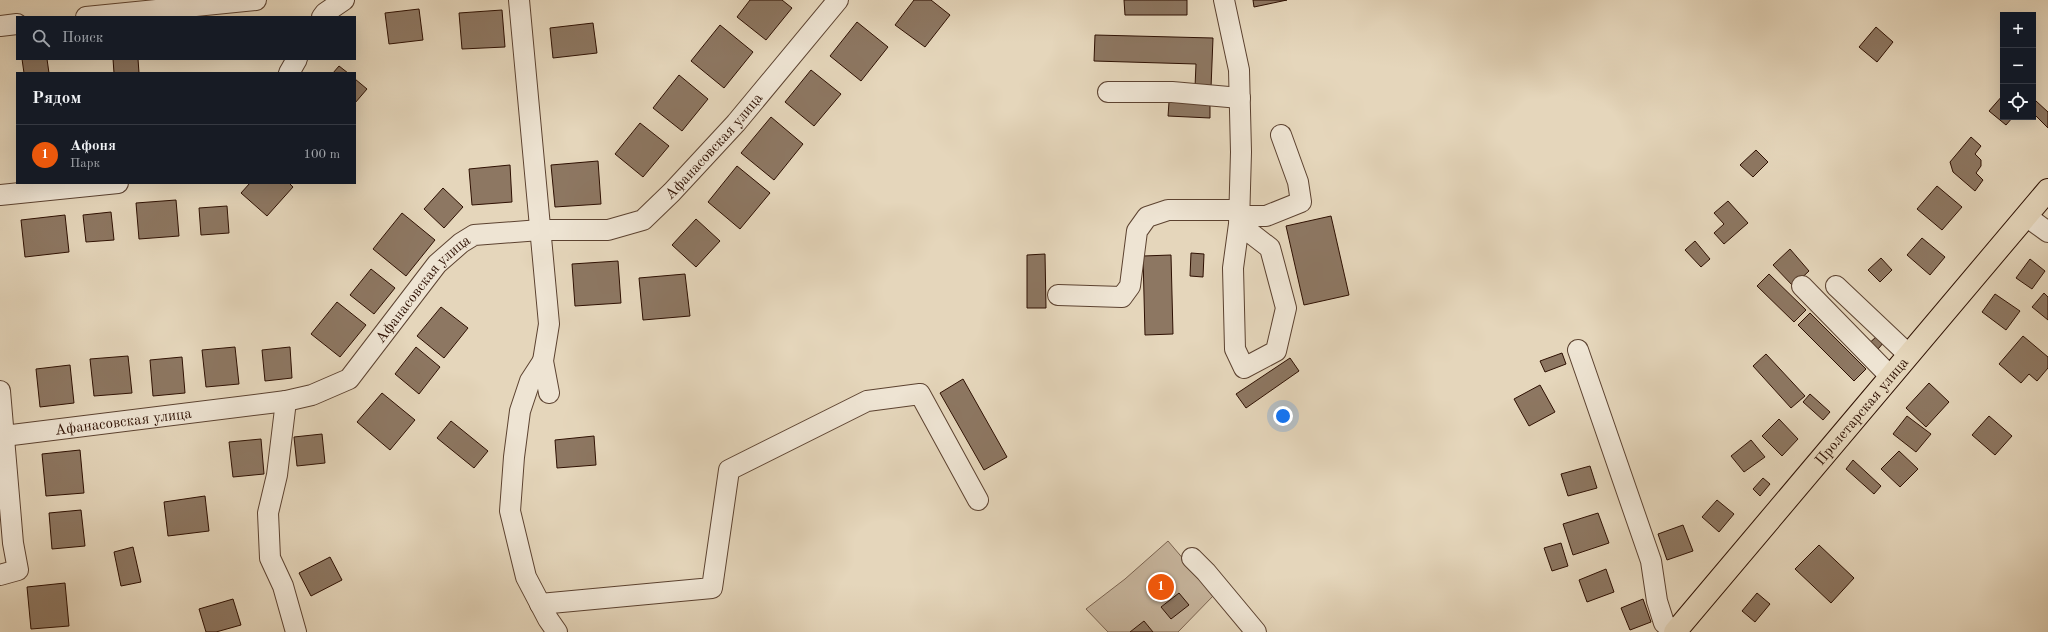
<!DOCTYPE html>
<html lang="ru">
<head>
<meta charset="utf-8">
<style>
  :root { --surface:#171b24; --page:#20242c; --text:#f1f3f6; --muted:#9ea1a6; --line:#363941; --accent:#ea580c }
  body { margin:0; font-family:"Old Standard TT",serif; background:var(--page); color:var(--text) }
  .controls { position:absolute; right:12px; top:12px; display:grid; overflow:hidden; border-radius:0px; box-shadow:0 4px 16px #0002 }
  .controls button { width:36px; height:36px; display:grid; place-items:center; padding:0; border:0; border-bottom:1px solid var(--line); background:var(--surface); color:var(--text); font:20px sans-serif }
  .you { position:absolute; left:1283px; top:416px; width:14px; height:14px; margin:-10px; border:3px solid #fff; border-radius:50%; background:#1a73e8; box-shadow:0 0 0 6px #1a73e833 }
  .badge { display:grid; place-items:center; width:26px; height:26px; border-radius:50%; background:var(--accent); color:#fff; font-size:13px; font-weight:700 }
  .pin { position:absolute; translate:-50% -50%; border:2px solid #fff; box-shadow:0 1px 4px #0006 }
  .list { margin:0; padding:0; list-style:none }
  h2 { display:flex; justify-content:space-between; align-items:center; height:52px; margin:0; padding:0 16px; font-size:17px }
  h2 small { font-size:13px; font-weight:400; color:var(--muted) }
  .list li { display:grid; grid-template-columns:26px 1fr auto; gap:12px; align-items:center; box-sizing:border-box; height:60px; padding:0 16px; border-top:1px solid var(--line) }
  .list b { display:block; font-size:15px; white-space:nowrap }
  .list p { margin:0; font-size:13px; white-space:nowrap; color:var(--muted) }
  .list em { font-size:13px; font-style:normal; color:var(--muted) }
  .icon { flex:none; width:22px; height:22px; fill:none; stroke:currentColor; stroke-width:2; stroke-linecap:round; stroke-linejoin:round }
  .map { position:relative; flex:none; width:2048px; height:632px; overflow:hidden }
  .search { position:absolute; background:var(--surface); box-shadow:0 4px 16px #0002; left:16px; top:16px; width:340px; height:44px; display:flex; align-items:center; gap:10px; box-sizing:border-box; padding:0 14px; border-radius:0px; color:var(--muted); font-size:15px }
  .panel { position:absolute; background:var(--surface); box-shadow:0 4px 16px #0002; left:16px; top:72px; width:340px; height:112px; border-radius:0px }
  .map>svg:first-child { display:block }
  .green { fill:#c6b49c; stroke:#7a624f }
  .building { fill:#8d7762; stroke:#2e1002 }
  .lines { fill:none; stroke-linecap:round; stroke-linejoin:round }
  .minor-casing { stroke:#5c4230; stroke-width:22 }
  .major-casing { stroke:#2e1002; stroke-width:24 }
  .minor { stroke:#eee4d3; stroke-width:20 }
  .major { stroke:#e5d6bb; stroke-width:22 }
  .labels { text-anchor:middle; stroke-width:4; stroke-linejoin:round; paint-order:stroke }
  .street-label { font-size:15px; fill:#2e1002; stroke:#eee4d3 }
</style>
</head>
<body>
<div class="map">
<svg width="2048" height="632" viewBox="0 0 2048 632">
  <rect width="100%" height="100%" fill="#e5d6bb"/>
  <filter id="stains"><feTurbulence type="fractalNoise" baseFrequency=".005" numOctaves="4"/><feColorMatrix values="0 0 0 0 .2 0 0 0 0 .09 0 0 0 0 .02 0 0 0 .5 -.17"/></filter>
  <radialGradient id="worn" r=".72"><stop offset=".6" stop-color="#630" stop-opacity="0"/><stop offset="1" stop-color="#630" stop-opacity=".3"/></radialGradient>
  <!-- green -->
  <polygon class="green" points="1168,541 1214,595 1178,632 1108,632 1086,609 1125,579"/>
  <!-- building -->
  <g class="building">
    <polygon points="750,0 782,0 792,8 766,40 737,17"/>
    <polygon points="914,0 931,0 950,15 925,47 895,25"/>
    <polygon points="1124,0 1187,0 1187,15 1125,15"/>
    <polygon points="1253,0 1287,0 1254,7"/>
    <polygon points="419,9 423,40 389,44 385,13"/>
    <polygon points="502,10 505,47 462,49 459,13"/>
    <polygon points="857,22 888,47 861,81 830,56"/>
    <polygon points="593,23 597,53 553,58 550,28"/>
    <polygon points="720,25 753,52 724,88 691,61"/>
    <polygon points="1876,27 1893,42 1877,62 1859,47"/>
    <polygon points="1095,35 1213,38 1211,88 1195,87 1196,64 1094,61"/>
    <polygon points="22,59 47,59 49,73 24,73"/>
    <polygon points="113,59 138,59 139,73 114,73"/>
    <polygon points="339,66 348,73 333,73"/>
    <polygon points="811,70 841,94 814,126 785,102"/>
    <polygon points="679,75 708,99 682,131 653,108"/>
    <polygon points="355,79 367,89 355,103"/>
    <polygon points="2003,95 2003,117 2013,117 2006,125 1989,111"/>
    <polygon points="2036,101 2048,112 2048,128 2033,113 2033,104"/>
    <polygon points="1169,102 1210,104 1210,118 1168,116"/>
    <polygon points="771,117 803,144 774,180 741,153"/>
    <polygon points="640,123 669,146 643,177 615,154"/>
    <polygon points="1971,137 1981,146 1975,154 1981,160 1981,166 1976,173 1983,180 1975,191 1953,172 1950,162"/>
    <polygon points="1756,150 1768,162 1753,177 1740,165"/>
    <polygon points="598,161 601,204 555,207 551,165"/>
    <polygon points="510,165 512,202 472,205 469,169"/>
    <polygon points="737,166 770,193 740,229 708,202"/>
    <polygon points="250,183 289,183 293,187 267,216 241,193"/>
    <polygon points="1937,186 1962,207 1942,230 1917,209"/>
    <polygon points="443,188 463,207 444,228 424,209"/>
    <polygon points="176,200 179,236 139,239 136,203"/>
    <polygon points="1728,201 1748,223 1724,244 1714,233 1724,224 1714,213"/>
    <polygon points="227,206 229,233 201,235 199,208"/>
    <polygon points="111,212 114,240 86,242 83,215"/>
    <polygon points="402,213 435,240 406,276 373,249"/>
    <polygon points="65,215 69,252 25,257 21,220"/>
    <polygon points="1331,216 1349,295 1304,305 1286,226"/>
    <polygon points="696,219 720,241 696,267 672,245"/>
    <polygon points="1922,238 1945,257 1930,275 1907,255"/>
    <polygon points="1695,241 1710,259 1701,267 1685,250"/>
    <polygon points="1790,249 1809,271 1793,286 1773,265"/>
    <polygon points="1191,253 1204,254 1203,277 1190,276"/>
    <polygon points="1045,254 1046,308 1027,308 1027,255"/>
    <polygon points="1171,255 1173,334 1145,335 1143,256"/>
    <polygon points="1881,258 1892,270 1880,282 1868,270"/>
    <polygon points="2030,259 2045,271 2032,289 2016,278"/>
    <polygon points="618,261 621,303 575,306 572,264"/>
    <polygon points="371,269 395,288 374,314 350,295"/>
    <polygon points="685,274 690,316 643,320 639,278"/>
    <polygon points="1769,274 1806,310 1794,322 1757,286"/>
    <polygon points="2044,293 2048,297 2048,320 2032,307"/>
    <polygon points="1995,294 2020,311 2006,330 1982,312"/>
    <polygon points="337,302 366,325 340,357 311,334"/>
    <polygon points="441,307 468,328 444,358 417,336"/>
    <polygon points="1810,313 1866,369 1854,381 1798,325"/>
    <polygon points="1877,336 1884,342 1873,355 1865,347"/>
    <polygon points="2023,336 2048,357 2048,368 2037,381 2029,374 2021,383 1999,364"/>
    <polygon points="235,347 239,384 206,387 202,350"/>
    <polygon points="290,347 292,378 265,381 262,350"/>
    <polygon points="416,347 440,367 419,394 395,374"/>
    <polygon points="1562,353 1566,364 1545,372 1540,361"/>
    <polygon points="1766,354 1805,396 1791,408 1753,366"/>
    <polygon points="128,356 132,393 94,396 90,359"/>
    <polygon points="182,357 185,393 153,396 150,360"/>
    <polygon points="1290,358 1299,371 1246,408 1236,394"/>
    <polygon points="70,365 74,403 40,407 36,369"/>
    <polygon points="963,379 1007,457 984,470 940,393"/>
    <polygon points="1929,383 1949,402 1926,427 1906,408"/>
    <polygon points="1540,385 1555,412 1529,426 1514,399"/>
    <polygon points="382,393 415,420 390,450 357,422"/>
    <polygon points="1810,394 1830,412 1823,420 1803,402"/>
    <polygon points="1907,416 1931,434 1916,452 1893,434"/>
    <polygon points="1989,416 2012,436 1995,455 1972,435"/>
    <polygon points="1779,419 1798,439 1782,456 1762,436"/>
    <polygon points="451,421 488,451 474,468 437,438"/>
    <polygon points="322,434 325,463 297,466 294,437"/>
    <polygon points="594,436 596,465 557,468 555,440"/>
    <polygon points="261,439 264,474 233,477 229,442"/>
    <polygon points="1751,440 1765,457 1744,472 1731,456"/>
    <polygon points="80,450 84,493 46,496 42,454"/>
    <polygon points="1899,451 1918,469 1900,487 1881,469"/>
    <polygon points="1853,460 1881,486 1874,494 1846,469"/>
    <polygon points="1590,466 1597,488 1568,496 1561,474"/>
    <polygon points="1763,478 1770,484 1760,496 1753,489"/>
    <polygon points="205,496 209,531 168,536 164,502"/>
    <polygon points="1717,500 1734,514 1719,532 1702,517"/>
    <polygon points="81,510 85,546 52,549 49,513"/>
    <polygon points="1598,513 1609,543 1573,555 1563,524"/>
    <polygon points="1683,525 1693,551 1667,560 1658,534"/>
    <polygon points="1561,543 1568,566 1552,571 1544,548"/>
    <polygon points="1819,545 1854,578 1831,603 1795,569"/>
    <polygon points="133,547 141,582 121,586 114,552"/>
    <polygon points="330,557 342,580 311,596 299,573"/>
    <polygon points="1606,569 1614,592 1587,602 1579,580"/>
    <polygon points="65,583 69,626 31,629 27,587"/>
    <polygon points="1179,593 1189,605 1171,619 1161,607"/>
    <polygon points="1757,593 1770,604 1755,622 1742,611"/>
    <polygon points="233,599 241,625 216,632 206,632 199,609"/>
    <polygon points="1643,599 1651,622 1630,630 1621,608"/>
    <polygon points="1144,621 1153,632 1130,632"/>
  </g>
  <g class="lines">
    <defs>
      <g id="minor">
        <polyline points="519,0 549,324 543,361 549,393"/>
        <polyline points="1224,0 1239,70 1241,152 1239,224 1233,268 1235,349 1244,368 1276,351 1286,308 1270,248 1239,224"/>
        <polyline points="86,17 256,0"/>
        <polyline points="322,17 325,13 344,0"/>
        <polyline points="0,26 17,24"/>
        <polyline points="289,73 297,59"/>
        <polyline points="1108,92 1172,92 1240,98"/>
        <polyline points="0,195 118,183"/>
        <polyline points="1239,216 1266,216 1301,202 1298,182 1281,135"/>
        <polyline points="2026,216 2048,232"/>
        <polyline points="1802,286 1891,377"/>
        <polyline points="1836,286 1909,355"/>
        <polyline points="1058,295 1122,297 1130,286 1137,231 1147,217 1168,210 1239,210"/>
        <polyline points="1578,350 1651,561 1657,601 1664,623 1675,632"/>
        <polyline points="543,361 530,381 520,411 514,457 510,511 526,577 548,619 557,632"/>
        <polyline points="0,391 13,543 18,570 0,575"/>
        <polyline points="286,401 277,475 268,513 270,558 283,586 296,632"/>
        <path id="s1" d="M4 436 286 401 312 395 349 379 437 264 461 243 474 235 540 230H608L643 220 672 192 736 123 838 0"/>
        <polyline points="1192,558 1206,572 1256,632"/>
        <polyline points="540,604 712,588 729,470 867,401 920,394 978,500"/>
      </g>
      <g id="major">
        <path id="s2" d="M1675 632 2048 190"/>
      </g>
    </defs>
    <!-- minor casing -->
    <use href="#minor" class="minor-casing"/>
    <!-- major casing -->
    <use href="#major" class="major-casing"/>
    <!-- minor -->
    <use href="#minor" class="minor"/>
    <!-- major -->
    <use href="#major" class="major"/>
  </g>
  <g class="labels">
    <!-- street labels -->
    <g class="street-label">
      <text dy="5" stroke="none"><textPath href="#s1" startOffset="816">Афанасовская улица</textPath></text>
      <text dy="5" stroke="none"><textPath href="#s1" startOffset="468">Афанасовская улица</textPath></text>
      <text dy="5" stroke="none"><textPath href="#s2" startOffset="289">Пролетарская улица</textPath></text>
      <text dy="5" stroke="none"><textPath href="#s1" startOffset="120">Афанасовская улица</textPath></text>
    </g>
  </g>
  <rect width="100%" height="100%" filter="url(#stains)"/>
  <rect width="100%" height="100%" fill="url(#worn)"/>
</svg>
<div class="controls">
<button>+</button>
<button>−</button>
<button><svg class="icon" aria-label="locate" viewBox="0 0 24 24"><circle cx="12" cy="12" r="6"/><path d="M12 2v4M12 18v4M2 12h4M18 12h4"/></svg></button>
</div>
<div class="you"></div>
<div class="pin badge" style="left:1161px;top:587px">1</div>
<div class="search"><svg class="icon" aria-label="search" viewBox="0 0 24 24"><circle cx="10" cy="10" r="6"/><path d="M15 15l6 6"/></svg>Поиск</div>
<section class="panel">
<h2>Рядом<small></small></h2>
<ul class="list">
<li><span class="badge">1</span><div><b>Афоня</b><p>Парк</p></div><em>100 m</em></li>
</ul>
</section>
</div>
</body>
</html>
